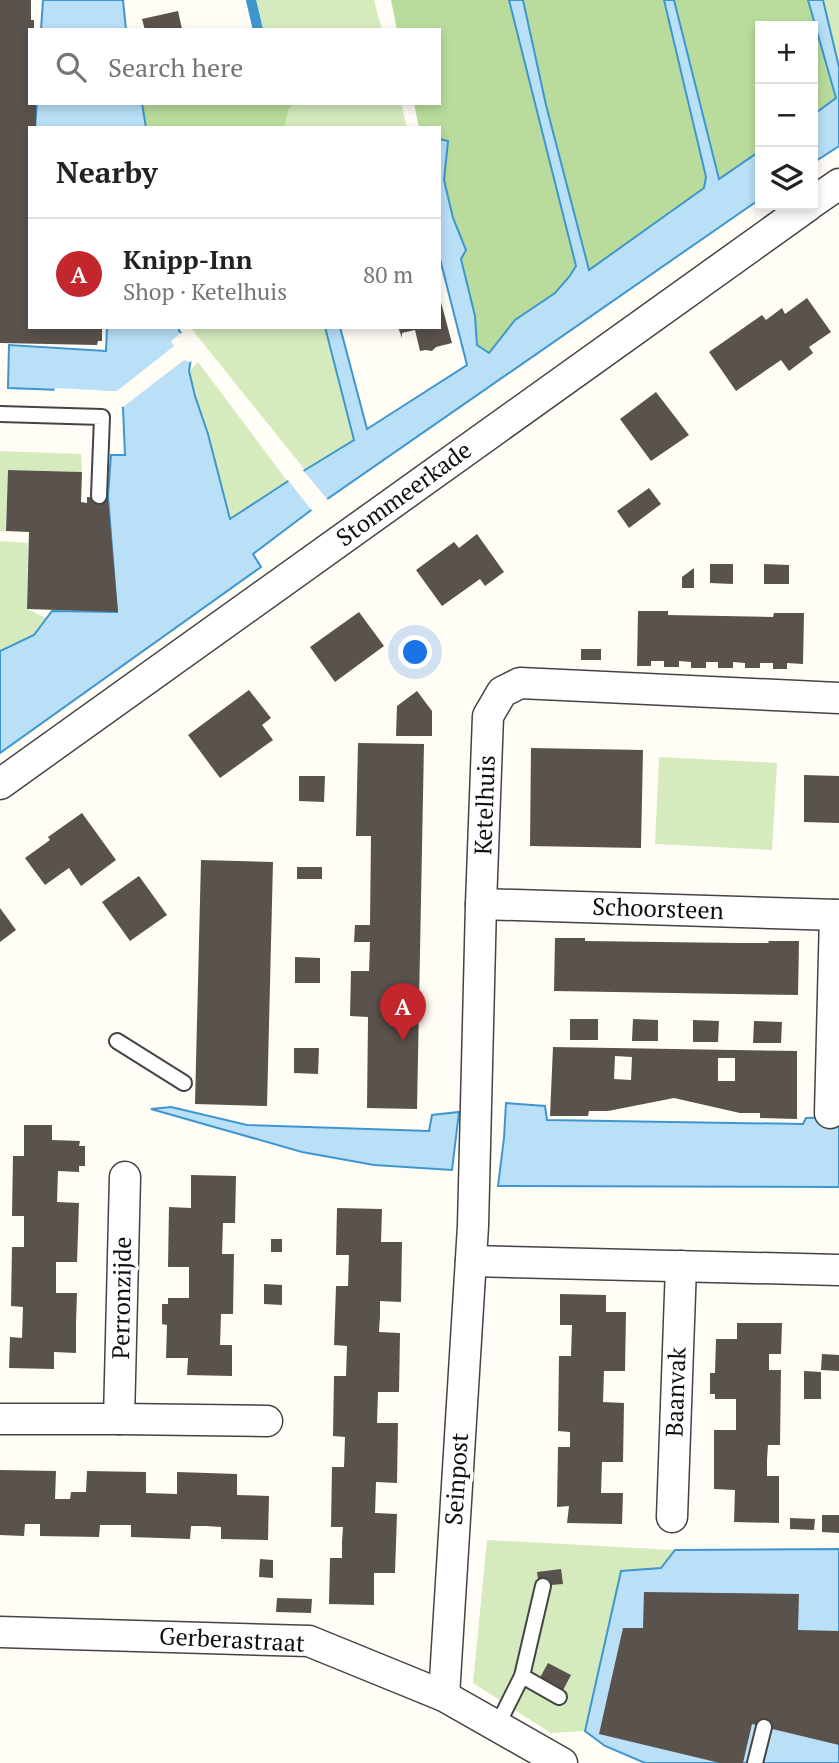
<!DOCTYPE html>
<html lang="en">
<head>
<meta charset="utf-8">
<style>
  :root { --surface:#fff; --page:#f6f6f6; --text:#222; --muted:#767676; --line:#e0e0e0; --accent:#c4262e }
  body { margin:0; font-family:"PT Serif",serif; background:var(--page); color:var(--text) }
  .controls { position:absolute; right:21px; top:21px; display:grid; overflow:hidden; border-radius:0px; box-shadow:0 4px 10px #0003 }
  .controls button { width:63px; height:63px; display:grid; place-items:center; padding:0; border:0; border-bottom:2px solid var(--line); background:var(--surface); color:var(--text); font:35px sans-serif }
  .you { position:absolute; left:416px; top:653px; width:24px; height:24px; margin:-18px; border:5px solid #fff; border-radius:50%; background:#1a73e8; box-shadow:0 0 0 10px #1a73e833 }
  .badge { display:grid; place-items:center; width:46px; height:46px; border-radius:50%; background:var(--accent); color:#fff; font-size:23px; font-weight:700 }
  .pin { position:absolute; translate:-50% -58px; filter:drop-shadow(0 2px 4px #0008) }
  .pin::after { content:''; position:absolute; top:37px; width:24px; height:21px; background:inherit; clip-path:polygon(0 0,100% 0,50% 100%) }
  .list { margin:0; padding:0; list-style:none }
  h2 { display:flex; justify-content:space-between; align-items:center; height:91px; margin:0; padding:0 28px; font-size:30px }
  h2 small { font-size:23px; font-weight:400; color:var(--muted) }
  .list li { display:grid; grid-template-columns:46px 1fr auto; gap:21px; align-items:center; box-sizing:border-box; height:112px; padding:0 28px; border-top:2px solid var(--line) }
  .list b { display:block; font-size:26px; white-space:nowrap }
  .list p { margin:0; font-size:23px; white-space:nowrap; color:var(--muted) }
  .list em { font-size:23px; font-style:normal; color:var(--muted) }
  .icon { flex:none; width:38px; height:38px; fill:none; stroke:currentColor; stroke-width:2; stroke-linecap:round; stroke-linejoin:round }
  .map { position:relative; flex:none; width:839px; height:1763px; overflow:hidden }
  .search { position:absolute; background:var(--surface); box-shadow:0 4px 10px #0003; left:28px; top:28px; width:413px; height:77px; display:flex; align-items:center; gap:18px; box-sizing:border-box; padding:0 24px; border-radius:0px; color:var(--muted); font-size:26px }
  .panel { position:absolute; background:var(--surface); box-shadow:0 4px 10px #0003; left:28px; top:126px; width:413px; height:203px; border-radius:0px }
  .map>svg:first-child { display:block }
  .green { fill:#d5ebbd }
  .forest { fill:#b9dc9c }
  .water { fill:#b9e0f7; stroke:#3f96cf; stroke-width:2 }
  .pier { fill:#fffdf5 }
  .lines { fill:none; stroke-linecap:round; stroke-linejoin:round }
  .stream { stroke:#3f96cf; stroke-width:10 }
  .building { fill:#5a524d; fill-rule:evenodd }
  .service-casing { stroke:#444; stroke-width:18 }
  .minor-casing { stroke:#444; stroke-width:33 }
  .service { stroke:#fff; stroke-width:14 }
  .minor { stroke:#fff; stroke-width:30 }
  .labels { text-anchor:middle; stroke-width:7; stroke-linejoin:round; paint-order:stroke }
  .street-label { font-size:24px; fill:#111; stroke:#fff }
</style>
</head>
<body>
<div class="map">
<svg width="839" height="1763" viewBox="0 0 839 1763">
  <rect width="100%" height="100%" fill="#fffdf5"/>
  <!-- green -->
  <g class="green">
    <polygon points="252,0 374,0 382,30 260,30"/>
    <polygon points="823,0 839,0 839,67"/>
    <polygon points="294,103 401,103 407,128 284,128 289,109"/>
    <polygon points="190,327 325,327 355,440 305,470"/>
    <polygon points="198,362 288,482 230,520 208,434 195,396 189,371"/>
    <polygon points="0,451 81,454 82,472 8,470 6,531 0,531"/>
    <polygon points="0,541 28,543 27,609 46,618 34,635 0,651"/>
    <polygon points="659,757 777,763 772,850 655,844"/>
    <polygon points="487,1540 675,1550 661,1568 621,1571 585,1731 551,1733 473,1683"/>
  </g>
  <!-- forest -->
  <g class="forest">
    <polygon points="391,0 509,0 576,266 569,277 555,293 515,320 489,353 476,345 475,316 461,258 466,250 453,218 444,180 448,142 439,139 439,128 419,128 414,103 439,103 439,30 397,30"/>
    <polygon points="523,0 664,0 706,177 704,188 589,270 546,105"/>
    <polygon points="674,0 808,0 837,98 813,115 813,26 760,26 760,151 720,179"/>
    <polygon points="161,103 294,103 289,109 284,128 146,128 143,105"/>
  </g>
  <!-- water -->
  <g class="water">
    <polygon points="43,0 123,0 126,30 41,30"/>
    <polygon points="509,0 523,0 546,105 589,270 704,188 706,177 664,0 674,0 719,179 760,151 760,199 310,511 253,554 261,567 0,753 0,651 34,635 52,611 117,612 108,496 111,455 125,455 123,408 115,392 8,388 9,345 106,351 107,327 179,327 179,331 188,338 192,352 189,371 195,396 208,434 230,519 305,470 354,440 325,327 340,327 367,429 467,365 439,255 439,139 448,141 444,180 453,218 466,250 461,259 475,316 477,345 489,353 515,320 555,293 569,277 576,266"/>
    <polygon points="808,0 823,0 839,67 839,146 813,163 813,115 836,98"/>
    <polygon points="37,103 142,103 146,128 35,128"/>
    <polygon points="506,1103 545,1106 547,1120 803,1124 806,1118 839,1117 839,1187 498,1186 504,1138"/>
    <polygon points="171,1107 247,1125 429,1131 432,1115 459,1112 452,1170 374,1165 302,1152 151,1109"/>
    <polygon points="839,1549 839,1763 645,1763 605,1746 585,1731 621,1571 661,1568 675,1550"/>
  </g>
  <!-- pier -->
  <g class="pier">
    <polygon points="184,331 191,337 195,352 194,361 189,362 184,360 123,407 119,407 113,395 54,393 55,388 117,391 174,346 171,341"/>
    <polygon points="301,468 328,500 313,512 287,479"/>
  </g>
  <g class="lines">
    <!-- stream -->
    <polyline class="stream" points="251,0 258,30"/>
  </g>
  <!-- building -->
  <g class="building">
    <polygon points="0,0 31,0 31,20 34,20 34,30 30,30 30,103 36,103 36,128 30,128 30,327 102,327 102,341 98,341 97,345 0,343"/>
    <polygon points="178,11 182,29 145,30 142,19"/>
    <polygon points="439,295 452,343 436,347 432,351 426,350 420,351 415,330 402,333 402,338 398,327 439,327"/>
    <polygon points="807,298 831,332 809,347 813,353 789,371 781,360 736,391 709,352 762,315 766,320 782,308 785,314"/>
    <polygon points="656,392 689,435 651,461 620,419"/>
    <polygon points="8,470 82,472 81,502 87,503 87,497 108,498 118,612 27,609 29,532 6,531"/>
    <polygon points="649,488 661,504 629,528 617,511"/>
    <polygon points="477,534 504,572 485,586 480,579 442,606 416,570 454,542 459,548"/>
    <polygon points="710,564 733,564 733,584 710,583"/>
    <polygon points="764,564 789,565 789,584 764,584"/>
    <polygon points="694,568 694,588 682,588 682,577"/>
    <polygon points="638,611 668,611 668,615 773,617 774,613 804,613 803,664 787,663 787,669 773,669 773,663 760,663 760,668 745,668 745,663 733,662 733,668 718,668 718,662 706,662 706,668 691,668 691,662 679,661 679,667 664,667 664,661 651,661 651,666 637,666"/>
    <polygon points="359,612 384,646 335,682 310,647"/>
    <rect x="581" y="649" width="20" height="11"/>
    <polygon points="249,690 271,718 262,725 273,740 220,778 188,735"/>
    <polygon points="417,691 432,711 432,736 396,736 397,706"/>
    <polygon points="358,743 424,744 417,1109 367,1108 368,1017 350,1016 351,971 369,971 370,942 354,942 355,925 370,925 371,836 356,836"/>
    <polygon points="531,748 643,750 641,848 530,846"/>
    <polygon points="804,775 839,776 839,823 804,822"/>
    <polygon points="299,776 325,776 324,802 299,801"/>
    <polygon points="82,813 116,860 81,886 69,868 45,885 25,858 50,840 48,837"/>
    <polygon points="201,860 273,862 267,1106 195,1104"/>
    <rect x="297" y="867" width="25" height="12"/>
    <polygon points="139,876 167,915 130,941 102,902"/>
    <polygon points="0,908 16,930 0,942"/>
    <polygon points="555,938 585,938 585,941 738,943 769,943 768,941 799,941 798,995 554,991"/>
    <polygon points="295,957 320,958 320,983 295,983"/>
    <rect x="570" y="1019" width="28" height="21"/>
    <polygon points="633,1019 658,1020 658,1041 632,1041"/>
    <polygon points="693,1020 719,1021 718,1042 693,1042"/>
    <polygon points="754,1021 782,1022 781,1043 753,1043"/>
    <path d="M553 1047 797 1051V1119L760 1118V1113H740L674 1098 608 1111H589L588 1116H550ZM615 1056 632 1057 631 1080 614 1079ZM718 1058H735V1081H718Z"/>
    <polygon points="294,1048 319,1048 318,1074 294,1073"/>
    <polygon points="24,1125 52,1125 52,1140 80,1141 79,1146 85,1146 85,1166 79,1166 79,1172 58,1171 57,1202 79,1203 77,1262 56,1262 56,1293 77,1293 76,1323 76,1353 54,1352 54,1369 9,1368 10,1337 22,1338 23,1307 11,1306 12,1247 24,1247 24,1216 12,1216 13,1156 24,1156"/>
    <polygon points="191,1175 236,1176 235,1223 223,1223 222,1254 234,1254 233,1314 221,1314 220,1345 232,1345 232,1376 187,1375 188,1358 166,1358 167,1325 162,1324 162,1304 168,1304 168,1298 189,1298 189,1267 168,1267 169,1207 191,1208"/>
    <polygon points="337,1208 382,1209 381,1242 402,1242 401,1302 380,1301 380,1316 379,1332 400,1333 399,1392 378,1392 377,1423 398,1423 397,1483 376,1482 375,1513 397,1514 395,1573 374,1573 374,1605 329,1604 330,1558 342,1558 342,1542 343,1527 331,1527 332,1467 344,1467 345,1437 333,1436 334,1376 346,1376 347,1346 334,1345 336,1286 348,1286 349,1255 336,1255"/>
    <rect x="271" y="1239" width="11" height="13"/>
    <polygon points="264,1284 282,1285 282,1305 264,1304"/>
    <polygon points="560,1294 606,1295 606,1312 626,1312 625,1371 604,1371 603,1402 624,1403 623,1462 602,1462 601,1493 623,1493 622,1524 567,1523 569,1506 557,1507 558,1447 570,1447 570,1432 558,1431 559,1356 571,1356 572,1325 560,1325"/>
    <polygon points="737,1323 782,1323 781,1354 769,1354 769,1370 781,1370 780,1445 768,1445 767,1460 767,1476 779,1476 779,1523 734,1522 735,1490 714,1489 714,1430 736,1430 736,1399 715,1399 715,1394 710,1394 710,1373 715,1373 716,1339 737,1339"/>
    <polygon points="822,1354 839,1355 839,1371 821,1370"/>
    <polygon points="804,1371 821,1372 821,1399 804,1399"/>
    <polygon points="0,1470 56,1471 55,1499 70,1499 71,1492 86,1492 87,1471 146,1472 146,1493 177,1494 177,1472 237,1474 237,1495 269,1496 268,1540 221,1539 221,1527 206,1526 191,1526 190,1539 131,1537 131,1525 100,1525 99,1537 40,1536 40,1524 25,1524 24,1536 0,1535"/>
    <polygon points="822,1515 839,1515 839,1533 822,1532"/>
    <polygon points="790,1518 815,1519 814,1530 790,1529"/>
    <polygon points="260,1559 273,1560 273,1578 259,1577"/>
    <polygon points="561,1569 563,1584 539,1586 537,1572"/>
    <polygon points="644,1592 799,1594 798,1630 839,1631 839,1745 752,1724 743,1763 720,1763 599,1734 623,1628 643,1628"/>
    <polygon points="277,1598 312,1599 311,1613 276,1612"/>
    <polygon points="548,1663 571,1675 560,1696 537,1683"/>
  </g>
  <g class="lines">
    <defs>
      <g id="service">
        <polyline points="0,414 102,417 99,496"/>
        <polyline points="117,1041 184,1083"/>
        <polyline points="522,1676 559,1697"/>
        <polyline points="497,1726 522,1676 543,1586"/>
        <polyline points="755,1763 764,1727"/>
      </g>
      <g id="minor">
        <polyline points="813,202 839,184"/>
        <polyline points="0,784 809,205"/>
        <polyline points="481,904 839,915"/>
        <polyline points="830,1113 835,915"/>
        <polyline points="471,1261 839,1270"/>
        <polyline points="0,1419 119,1419 267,1421"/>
        <polyline points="119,1419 125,1177"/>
        <polyline points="672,1517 681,1266"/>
        <polyline points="0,1632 309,1641 444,1696 562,1763"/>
        <polyline points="444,1696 473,1226 481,904 488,716 502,692 520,683 839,698"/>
      </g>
    </defs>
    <!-- service casing -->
    <use href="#service" class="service-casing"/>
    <!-- minor casing -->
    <use href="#minor" class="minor-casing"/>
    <!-- service -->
    <use href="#service" class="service"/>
    <!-- minor -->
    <use href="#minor" class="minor"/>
  </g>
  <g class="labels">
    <!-- street labels -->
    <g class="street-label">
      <text transform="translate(404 494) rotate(-36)" y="8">Stommeerkade</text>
      <text transform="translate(485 805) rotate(-88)" y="8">Ketelhuis</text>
      <text transform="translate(658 909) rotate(2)" y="8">Schoorsteen</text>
      <text transform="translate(122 1298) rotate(-89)" y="8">Perronzijde</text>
      <text transform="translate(676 1392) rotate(-88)" y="8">Baanvak</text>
      <text transform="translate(457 1479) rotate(-86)" y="8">Seinpost</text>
      <text transform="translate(232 1640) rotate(3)" y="8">Gerberastraat</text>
    </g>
  </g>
</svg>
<div class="controls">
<button>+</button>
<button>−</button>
<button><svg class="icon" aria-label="layers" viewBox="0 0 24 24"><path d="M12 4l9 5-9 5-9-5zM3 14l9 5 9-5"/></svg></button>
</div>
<div class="you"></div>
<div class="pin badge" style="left:403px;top:1041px">A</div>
<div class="search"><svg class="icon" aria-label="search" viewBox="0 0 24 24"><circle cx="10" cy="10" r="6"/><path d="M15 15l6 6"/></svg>Search here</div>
<section class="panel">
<h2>Nearby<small></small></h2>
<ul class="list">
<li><span class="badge">A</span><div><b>Knipp-Inn</b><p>Shop · Ketelhuis</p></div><em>80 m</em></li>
</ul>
</section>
</div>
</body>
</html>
